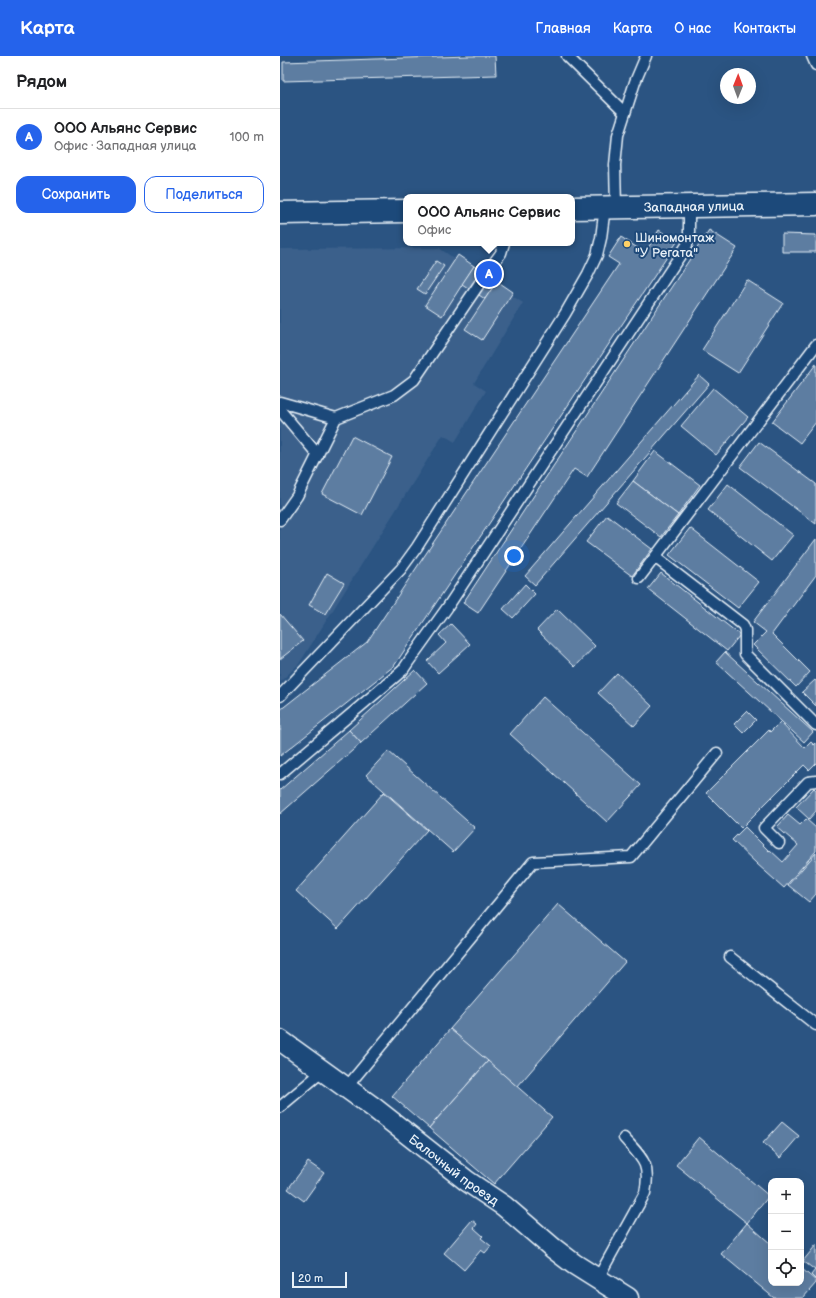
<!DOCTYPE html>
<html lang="ru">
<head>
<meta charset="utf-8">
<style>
  :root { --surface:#fff; --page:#f6f6f6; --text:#202124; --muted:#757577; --line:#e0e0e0; --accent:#2563eb }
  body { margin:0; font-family:"Balsamiq Sans",sans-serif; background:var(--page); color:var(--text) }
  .controls { position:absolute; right:12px; bottom:12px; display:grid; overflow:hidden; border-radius:8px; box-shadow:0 4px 16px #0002 }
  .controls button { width:36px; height:36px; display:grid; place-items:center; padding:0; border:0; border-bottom:1px solid var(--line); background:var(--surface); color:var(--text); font:20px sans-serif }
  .compass { position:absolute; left:440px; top:12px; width:36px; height:36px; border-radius:50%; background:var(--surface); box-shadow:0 4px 16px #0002; rotate:1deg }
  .scale { position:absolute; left:12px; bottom:10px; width:55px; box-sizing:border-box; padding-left:4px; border:2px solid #e8f1f8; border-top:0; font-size:11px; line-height:14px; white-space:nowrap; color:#e8f1f8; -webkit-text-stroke:3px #1f4a7a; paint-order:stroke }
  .you { position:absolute; left:234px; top:500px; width:14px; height:14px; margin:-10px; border:3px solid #fff; border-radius:50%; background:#1a73e8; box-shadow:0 0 0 6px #1a73e833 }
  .badge { display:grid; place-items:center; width:26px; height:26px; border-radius:50%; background:var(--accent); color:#fff; font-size:13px; font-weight:700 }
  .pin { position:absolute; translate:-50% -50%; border:2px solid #fff; box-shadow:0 1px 4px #0006 }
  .popup { position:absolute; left:123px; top:138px; width:172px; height:52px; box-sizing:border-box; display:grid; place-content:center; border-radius:8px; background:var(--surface); filter:drop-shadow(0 1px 3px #0005); font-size:13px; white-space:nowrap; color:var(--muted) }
  .popup b { font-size:15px; color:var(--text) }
  .popup::after { content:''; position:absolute; left:50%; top:100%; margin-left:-8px; border:8px solid transparent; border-top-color:var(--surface) }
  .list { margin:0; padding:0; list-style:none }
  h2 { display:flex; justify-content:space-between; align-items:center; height:52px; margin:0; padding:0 16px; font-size:17px }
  h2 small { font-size:13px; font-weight:400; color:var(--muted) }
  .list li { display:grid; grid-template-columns:26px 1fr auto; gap:12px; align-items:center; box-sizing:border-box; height:56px; padding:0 16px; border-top:1px solid var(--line) }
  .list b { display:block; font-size:15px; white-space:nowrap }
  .list p { margin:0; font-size:13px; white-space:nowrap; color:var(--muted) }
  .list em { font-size:13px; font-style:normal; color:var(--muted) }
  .actions { display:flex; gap:8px; padding:12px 16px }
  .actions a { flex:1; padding:9px 0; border:1px solid var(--accent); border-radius:12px; text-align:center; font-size:14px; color:var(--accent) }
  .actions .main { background:var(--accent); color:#fff }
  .icon { flex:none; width:22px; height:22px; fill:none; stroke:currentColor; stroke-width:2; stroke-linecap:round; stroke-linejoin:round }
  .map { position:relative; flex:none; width:536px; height:1242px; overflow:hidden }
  header { display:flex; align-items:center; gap:24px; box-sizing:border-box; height:56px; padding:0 20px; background:var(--accent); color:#fff }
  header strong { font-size:19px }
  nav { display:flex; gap:22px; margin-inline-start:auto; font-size:14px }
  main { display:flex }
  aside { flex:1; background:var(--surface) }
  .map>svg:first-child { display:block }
  .built { fill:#3a608b }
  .building { fill:#5d7da1; stroke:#e8f1f8 }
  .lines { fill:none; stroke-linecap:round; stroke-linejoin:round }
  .lane-casing { stroke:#e8f1f8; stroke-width:13 }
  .street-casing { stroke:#e8f1f8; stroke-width:23 }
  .secondary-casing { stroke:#e8f1f8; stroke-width:25 }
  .lane { stroke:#1f4a7a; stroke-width:10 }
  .street { stroke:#1f4a7a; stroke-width:20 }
  .secondary { stroke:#1f4a7a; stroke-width:22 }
  .poi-dot { fill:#ffd166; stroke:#1f4a7a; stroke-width:1.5 }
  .labels { text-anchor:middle; stroke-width:4; stroke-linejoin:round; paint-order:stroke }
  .street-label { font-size:13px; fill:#e8f1f8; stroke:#1f4a7a }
  .poi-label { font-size:13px; fill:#e8f1f8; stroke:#1f4a7a; text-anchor:start }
</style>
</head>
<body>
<header>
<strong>Карта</strong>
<nav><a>Главная</a><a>Карта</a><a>О нас</a><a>Контакты</a></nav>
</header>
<main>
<aside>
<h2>Рядом<small></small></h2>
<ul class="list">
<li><span class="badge">A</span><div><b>ООО Альянс Сервис</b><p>Офис · Западная улица</p></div><em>100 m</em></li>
</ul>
<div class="actions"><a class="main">Сохранить</a><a>Поделиться</a></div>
</aside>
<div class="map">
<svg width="536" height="1242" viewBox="0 0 536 1242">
  <rect width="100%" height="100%" fill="#2b5482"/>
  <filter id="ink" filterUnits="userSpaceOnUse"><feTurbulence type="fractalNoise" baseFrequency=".025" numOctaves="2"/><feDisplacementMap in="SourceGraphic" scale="8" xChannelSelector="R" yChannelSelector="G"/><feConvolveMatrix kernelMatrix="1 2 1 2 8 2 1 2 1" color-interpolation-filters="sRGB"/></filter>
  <g filter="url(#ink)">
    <!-- built -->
    <polygon class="built" points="159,192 175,203 178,199 233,236 231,239 243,247 194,327 206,335 175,386 163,379 19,608 0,626 0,193"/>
    <!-- building -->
    <g class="building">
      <polygon points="189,0 215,0 216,19 3,25 3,6"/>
      <polygon points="379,174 397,186 114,610 0,700 0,675 1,674 0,673 0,654 87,586 339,208 328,201 341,181 365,197"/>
      <polygon points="429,174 457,192 307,421 294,413 198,557 183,547"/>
      <polygon points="502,178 536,179 536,196 502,196"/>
      <polygon points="178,199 194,210 162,260 145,249"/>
      <polygon points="156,205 164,210 145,238 137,233"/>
      <polygon points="194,210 217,225 205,243 182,228"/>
      <polygon points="467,224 503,247 458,317 422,294"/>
      <polygon points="217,225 233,236 202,284 185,273"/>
      <polygon points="536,308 536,366 520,387 492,366"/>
      <polygon points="419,319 429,328 255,529 245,520"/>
      <polygon points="433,332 468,361 436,399 401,370"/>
      <polygon points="72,380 112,401 82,459 42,438"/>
      <polygon points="479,386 536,428 536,468 460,411"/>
      <polygon points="375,395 420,429 398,459 353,425"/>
      <polygon points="353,425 398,459 381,481 336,447"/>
      <polygon points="448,428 513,479 492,505 428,454"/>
      <polygon points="327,459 372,493 352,520 306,486"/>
      <polygon points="410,472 479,526 458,552 389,499"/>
      <polygon points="536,483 536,519 492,578 530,616 516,631 473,589 486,576 473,566"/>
      <polygon points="47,517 64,527 45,558 29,549"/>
      <polygon points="381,517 460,579 447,595 368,533"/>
      <polygon points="245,528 255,538 233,562 223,553"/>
      <polygon points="277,553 315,590 295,611 257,574"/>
      <polygon points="0,558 23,585 0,603"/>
      <polygon points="171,568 190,588 158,617 147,605 166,587 159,579"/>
      <polygon points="445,596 533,676 524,686 436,606"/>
      <polygon points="135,614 147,627 81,687 69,674"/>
      <polygon points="337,617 372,650 354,670 318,637"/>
      <polygon points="535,624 536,625 536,650 522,636"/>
      <polygon points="263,641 361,729 327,766 230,678"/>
      <polygon points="467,655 476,664 463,677 454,668"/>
      <polygon points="500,666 525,692 531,686 534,689 536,687 536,707 529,714 524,709 461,772 426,737 489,674 490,676"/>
      <polygon points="69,674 81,687 0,758 0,734"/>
      <polygon points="108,695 195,772 173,796 86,719"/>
      <polygon points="534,732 536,734 536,755 529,763 516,751"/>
      <polygon points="104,736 147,774 58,873 16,835"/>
      <polygon points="508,759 520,769 526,763 536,772 536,795 504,832 477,808 452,784 465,771 489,795 490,794 503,806 518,789 497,771"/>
      <polygon points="536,797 536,838 529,846 508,829"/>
      <polygon points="278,848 345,906 237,1031 170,973"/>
      <polygon points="170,973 208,1005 149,1072 112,1040"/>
      <polygon points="208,1005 272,1061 214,1128 149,1072"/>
      <polygon points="502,1066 519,1080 500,1102 483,1087"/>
      <polygon points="419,1081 489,1140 467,1167 396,1109"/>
      <polygon points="28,1106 44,1117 24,1145 8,1133"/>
      <polygon points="192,1164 197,1168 194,1172 203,1180 201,1182 211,1190 205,1197 201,1194 184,1214 164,1197"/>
      <polygon points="467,1167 491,1188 491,1227 521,1227 521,1212 536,1225 536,1227 523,1242 494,1242 441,1198"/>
      <polygon points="536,1189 536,1224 531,1219 535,1214 523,1205"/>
    </g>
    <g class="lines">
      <defs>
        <g id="lane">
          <polyline points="287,0 345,57"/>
          <polyline points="532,0 536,9"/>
          <polyline points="336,151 335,109 338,79 355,26 366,0"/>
          <polyline points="0,346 56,362"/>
          <polyline points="0,354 38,399"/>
          <polyline points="0,464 17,440 56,362 114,339 134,324 210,212 221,197 224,187"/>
          <polyline points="376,502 463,569 465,574 465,598 536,669"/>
          <polyline points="359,522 536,289"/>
          <polyline points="0,640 121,513 137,491 285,258 308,218 317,199 321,182 325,151"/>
          <polyline points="0,718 115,621 123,614 129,605 167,552 407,189 409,180 409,150"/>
          <polyline points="499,787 484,772 528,726 536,725"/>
          <polyline points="450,901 536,969"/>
          <polyline points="66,1032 253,806 351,801 437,697"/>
          <polyline points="0,1051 43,1015"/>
          <path d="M318 1222 365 1137C371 1108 363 1103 344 1082"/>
        </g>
        <g id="street">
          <path id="s1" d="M0 984 93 1051 187 1125 224 1150 273 1192 294 1208 348 1242"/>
        </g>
        <g id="secondary">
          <path id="s2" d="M292 152 536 148"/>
          <polyline points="0,157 126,155"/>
        </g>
      </defs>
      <!-- lane casing -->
      <use href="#lane" class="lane-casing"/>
      <!-- street casing -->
      <use href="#street" class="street-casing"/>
      <!-- secondary casing -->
      <use href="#secondary" class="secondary-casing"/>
      <!-- lane -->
      <use href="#lane" class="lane"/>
      <!-- street -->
      <use href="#street" class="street"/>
      <!-- secondary -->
      <use href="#secondary" class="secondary"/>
    </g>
  </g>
  <!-- markers -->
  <circle class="poi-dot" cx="347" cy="188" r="4"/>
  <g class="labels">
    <!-- street labels -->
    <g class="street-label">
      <text dy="5" stroke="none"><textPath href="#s2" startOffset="122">Западная улица</textPath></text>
      <text dy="5" stroke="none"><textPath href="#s1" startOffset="217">Балочный проезд</textPath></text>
    </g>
    <!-- poi labels -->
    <g class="poi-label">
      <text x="355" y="186">Шиномонтаж<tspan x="355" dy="15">"У Регата"</tspan></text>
    </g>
  </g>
</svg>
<div class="controls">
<button>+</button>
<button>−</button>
<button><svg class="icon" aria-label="locate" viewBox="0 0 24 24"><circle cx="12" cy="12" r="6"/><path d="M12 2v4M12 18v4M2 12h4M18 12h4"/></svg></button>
</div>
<svg class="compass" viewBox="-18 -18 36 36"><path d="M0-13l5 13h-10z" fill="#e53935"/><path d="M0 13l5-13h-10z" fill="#757577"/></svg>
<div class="scale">20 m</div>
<div class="you"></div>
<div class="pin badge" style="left:209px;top:218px">A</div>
<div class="popup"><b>ООО Альянс Сервис</b>Офис</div>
</div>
</main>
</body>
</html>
